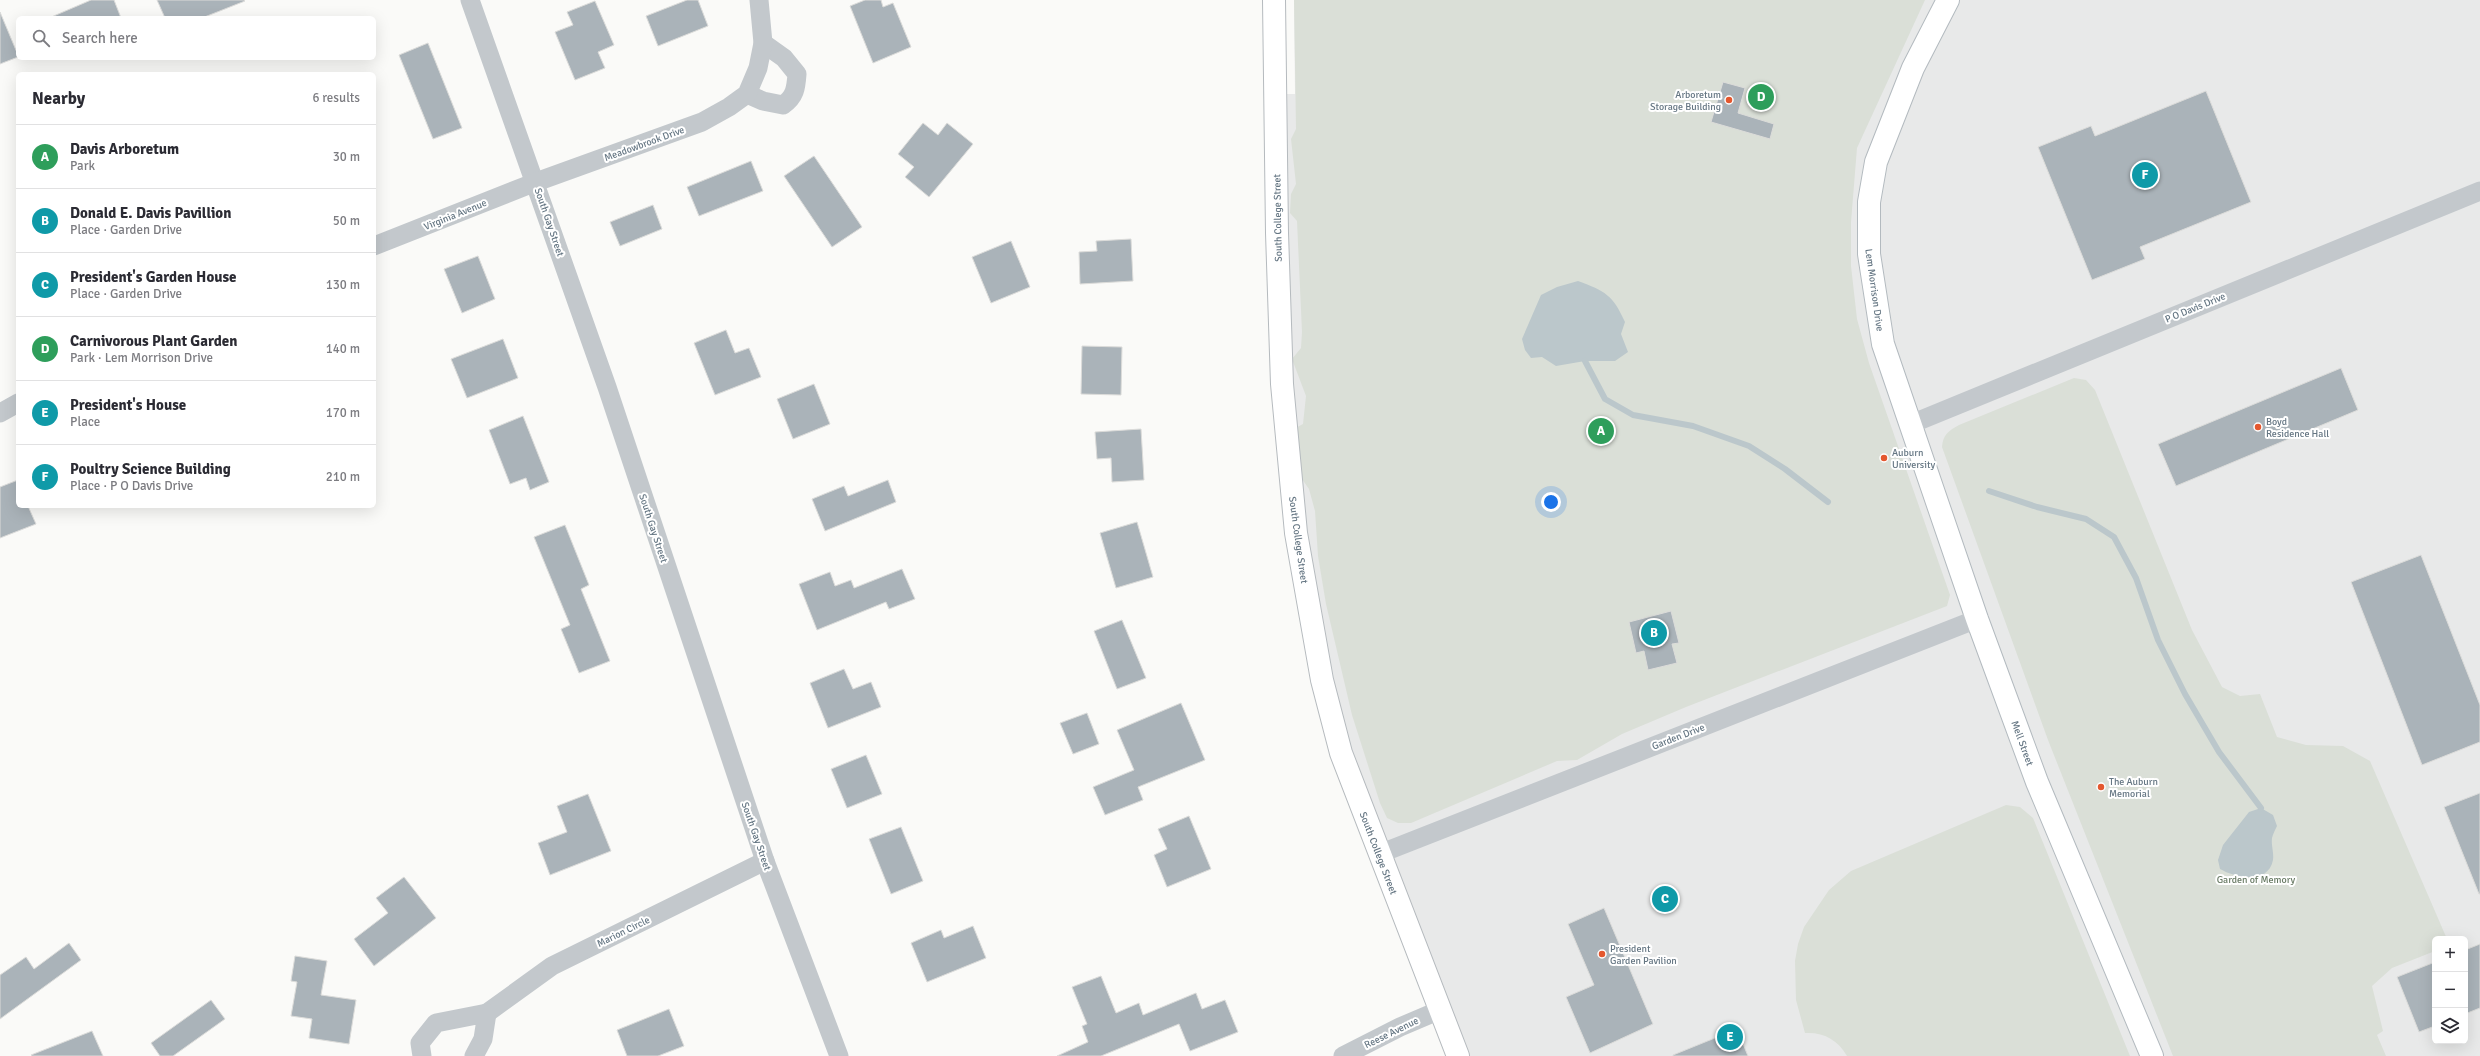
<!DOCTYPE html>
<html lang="en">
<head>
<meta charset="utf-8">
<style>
  :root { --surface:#fff; --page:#f2f2f3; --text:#2b2b33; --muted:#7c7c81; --line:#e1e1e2; --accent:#7c3aed }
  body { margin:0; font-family:Signika,sans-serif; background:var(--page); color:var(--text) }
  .controls { position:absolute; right:12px; bottom:12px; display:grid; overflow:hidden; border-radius:6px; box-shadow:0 4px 16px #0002 }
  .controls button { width:36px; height:36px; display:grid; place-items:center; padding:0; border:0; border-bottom:1px solid var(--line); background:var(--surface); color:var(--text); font:20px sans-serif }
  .you { position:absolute; left:1551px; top:502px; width:14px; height:14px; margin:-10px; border:3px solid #fff; border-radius:50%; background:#1a73e8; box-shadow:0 0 0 6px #1a73e833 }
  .badge { display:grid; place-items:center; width:26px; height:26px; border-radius:50%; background:var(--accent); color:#fff; font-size:13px; font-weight:700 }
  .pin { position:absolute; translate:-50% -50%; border:2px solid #fff; box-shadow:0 1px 4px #0006 }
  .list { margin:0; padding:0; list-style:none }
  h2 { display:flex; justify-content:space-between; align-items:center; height:52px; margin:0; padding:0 16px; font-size:17px }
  h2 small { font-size:13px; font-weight:400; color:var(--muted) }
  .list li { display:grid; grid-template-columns:26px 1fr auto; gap:12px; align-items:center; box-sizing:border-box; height:64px; padding:0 16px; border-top:1px solid var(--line) }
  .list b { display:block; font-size:15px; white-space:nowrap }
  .list p { margin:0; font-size:13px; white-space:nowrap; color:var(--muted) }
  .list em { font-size:13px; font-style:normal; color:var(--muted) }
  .icon { flex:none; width:22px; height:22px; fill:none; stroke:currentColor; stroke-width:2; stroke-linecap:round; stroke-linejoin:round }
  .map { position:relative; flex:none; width:2480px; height:1056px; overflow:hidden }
  .search { position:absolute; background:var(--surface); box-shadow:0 4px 16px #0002; left:16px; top:16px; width:360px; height:44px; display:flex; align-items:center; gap:10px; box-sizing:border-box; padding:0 14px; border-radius:6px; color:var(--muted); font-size:15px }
  .panel { position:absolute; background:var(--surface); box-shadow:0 4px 16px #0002; left:16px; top:72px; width:360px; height:436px; border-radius:6px }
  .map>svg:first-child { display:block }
  .built { fill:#e8e9e9; fill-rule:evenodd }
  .green { fill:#dadfd7 }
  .water { fill:#bbc7cb }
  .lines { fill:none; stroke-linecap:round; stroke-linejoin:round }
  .stream { stroke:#bbc7cb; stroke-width:6 }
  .building { fill:#aab3b9; stroke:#dcdcda }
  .secondary-casing { stroke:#b3babf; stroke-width:24 }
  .primary-casing { stroke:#b5babe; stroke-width:24 }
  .street { stroke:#c3c8cc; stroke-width:19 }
  .secondary { stroke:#fff; stroke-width:22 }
  .primary { stroke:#fff; stroke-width:22 }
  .poi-dot { fill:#e4572e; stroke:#fff; stroke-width:1.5 }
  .labels { text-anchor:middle; stroke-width:4; stroke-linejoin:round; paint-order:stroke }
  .poi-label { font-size:10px; fill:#657683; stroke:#fff; text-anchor:start }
  .street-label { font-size:10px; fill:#657683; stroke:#fff }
  .park-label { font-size:10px; fill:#687a64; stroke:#fff }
</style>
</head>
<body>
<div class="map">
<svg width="2480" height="1056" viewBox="0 0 2480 1056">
  <rect width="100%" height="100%" fill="#fafaf8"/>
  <!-- built -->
  <path class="built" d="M1294 0H2480V1056H1459L1341 753 1296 533 1275 94H1295ZM2435 939H2465V1041H2435Z"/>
  <!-- green -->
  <g class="green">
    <polygon points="1294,0 1925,0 1857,148 1851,222 1851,266 1857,319 1869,363 1950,595 1947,606 1686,707 1622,734 1577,760 1557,761 1411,823 1398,823 1387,818 1380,803 1352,715 1326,604 1318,556 1315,511 1309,489 1297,472 1288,432 1303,424 1306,396 1292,359 1301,348 1302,332 1297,221 1290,213 1291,194 1296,184 1291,139 1296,129"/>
    <path d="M2074 378 2086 380 2095 390 2192 630 2222 687 2240 696 2260 694 2277 737 2306 745 2343 746 2370 761 2447 939H2435V951L2392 968 2372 986 2383 1031 2377 1035 2386 1056H2173L2048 740 1942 447C1943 435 1948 431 1959 425Z"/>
    <path d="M2006 805 2020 807 2033 818 2130 1056H1847C1838 1040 1824 1032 1805 1033L1796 1000 1795 961 1798 944 1804 927 1829 890 1851 871Z"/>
  </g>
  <!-- water -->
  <g class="water">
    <path d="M1578 281C1605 291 1613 295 1625 322L1621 334 1628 352 1615 361H1585L1556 366 1542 357 1531 358 1525 350 1522 339 1541 295 1557 287Z"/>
    <path d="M2261 808 2273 815 2277 826C2275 830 2273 834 2272 838 2271 845 2274 853 2273 860 2268 885 2236 878 2220 869L2218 860 2223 845 2249 812Z"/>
  </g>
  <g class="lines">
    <!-- stream -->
    <g class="stream">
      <polyline points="1585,361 1605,399 1633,415 1693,426 1749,446 1785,469 1828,502"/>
      <polyline points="1989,491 2037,507 2086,519 2114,537 2136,578 2158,640 2185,694 2219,752 2261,808"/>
    </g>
  </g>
  <!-- building -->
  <g class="building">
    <polygon points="91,0 114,0 121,18 49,18"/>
    <polygon points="157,0 244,0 245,1 202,18 165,18"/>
    <polygon points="687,0 698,0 708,26 658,46 646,16"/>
    <polygon points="865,0 881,0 883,7 893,3 911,47 873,63 850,6"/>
    <polygon points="595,1 614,45 598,52 605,68 575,80 555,32 573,25 567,12"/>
    <polygon points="0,12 18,55 18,57 0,64"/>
    <polygon points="428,43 462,128 433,139 399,55"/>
    <polygon points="1723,82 1745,88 1738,113 1774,124 1770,139 1711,122"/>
    <polygon points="2206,91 2251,202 2140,247 2145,259 2092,280 2038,147 2091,126 2095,136"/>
    <polygon points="923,123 938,135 947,123 973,144 929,197 905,177 914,167 898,154"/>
    <polygon points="814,156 862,227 832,247 784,176"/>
    <polygon points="751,161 763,191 699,216 687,187"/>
    <polygon points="653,205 662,229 620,246 610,222"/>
    <polygon points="1131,239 1133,281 1080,284 1079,252 1097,251 1096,241"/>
    <polygon points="1011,241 1030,287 991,303 972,257"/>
    <polygon points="478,256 495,299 462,313 444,269"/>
    <polygon points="726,330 735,353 749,348 761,377 715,395 694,343"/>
    <polygon points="503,339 518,378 467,398 451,359"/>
    <polygon points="1082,346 1122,347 1121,395 1081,394"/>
    <polygon points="2341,368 2358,410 2176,486 2158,444"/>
    <polygon points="814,384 830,424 793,439 777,399"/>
    <polygon points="523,416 549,482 530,490 526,478 510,484 489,430"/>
    <polygon points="1141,429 1144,480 1112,482 1111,458 1097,459 1095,432"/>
    <polygon points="18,480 18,506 28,506 36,524 0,538 0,487"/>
    <polygon points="888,480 896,502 825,531 812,499 844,486 848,496"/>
    <polygon points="1137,522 1153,577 1116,588 1100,533"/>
    <polygon points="565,525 589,585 581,589 610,661 579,673 561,629 570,625 534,537"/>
    <polygon points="2421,555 2480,705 2480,742 2422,765 2351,582"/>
    <polygon points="902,569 915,599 889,609 886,602 817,630 799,584 830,572 835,586 851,580 854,588"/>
    <polygon points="1671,611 1679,643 1672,644 1677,663 1648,670 1644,651 1636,653 1629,622"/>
    <polygon points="1122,620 1146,678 1117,689 1094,631"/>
    <polygon points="844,669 853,689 871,682 881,707 828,728 810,683"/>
    <polygon points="1181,703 1205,760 1138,787 1143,800 1105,815 1093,787 1134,770 1117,730"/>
    <polygon points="1087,713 1099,744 1073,754 1060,723"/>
    <polygon points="866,755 882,794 847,808 831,769"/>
    <polygon points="2480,793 2480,894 2479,894 2444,807"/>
    <polygon points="588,794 611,851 550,875 538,843 567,832 557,806"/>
    <polygon points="1189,816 1211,869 1167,887 1154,855 1167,849 1158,829"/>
    <polygon points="901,827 923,881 891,894 869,839"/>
    <polygon points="404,877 436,918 374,966 354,939 388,913 376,898"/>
    <polygon points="1604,908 1653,1024 1590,1053 1566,997 1594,985 1568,924"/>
    <polygon points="973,926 986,958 927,982 911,943 941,930 944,938"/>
    <polygon points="69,943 81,960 0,1019 0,975 26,957 34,969"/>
    <polygon points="2480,944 2480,1008 2465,1014 2465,950"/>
    <polygon points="295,956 327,961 321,995 356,1000 349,1044 309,1038 312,1019 291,1016 297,982 291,981"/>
    <polygon points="2435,962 2435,1026 2419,1032 2397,977"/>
    <polygon points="1101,976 1116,1013 1139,1003 1143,1015 1196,993 1202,1009 1225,1000 1238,1032 1190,1051 1179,1024 1101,1056 1057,1056 1088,1042 1082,1026 1087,1024 1072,987"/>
    <polygon points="211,1000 225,1019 173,1056 160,1056 151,1043"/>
    <polygon points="669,1009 684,1046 658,1056 627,1056 617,1030"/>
    <polygon points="1737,1029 1748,1056 1673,1056 1673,1055"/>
    <polygon points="92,1031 103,1056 32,1056 31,1055"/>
  </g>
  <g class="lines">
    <defs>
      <polyline id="secondary" points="1948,0 1913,68 1876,162 1869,202 1869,254 1883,344 1977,619 2037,782 2152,1056"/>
      <polyline id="primary" points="1274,0 1277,233 1282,384 1296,533 1322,680 1341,753 1458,1056"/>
    </defs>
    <!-- secondary casing -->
    <use href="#secondary" class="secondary-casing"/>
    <!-- primary casing -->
    <use href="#primary" class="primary-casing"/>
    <!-- street -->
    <g class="street">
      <polyline points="470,0 607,387 765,861 839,1056"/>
      <path d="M747 94 763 101 783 105C795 97 796 88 797 74L784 58 763 43"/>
      <polyline points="374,246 536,182 702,122 729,107 747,94 758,68 763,43 759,0"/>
      <polyline points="0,413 18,403"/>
      <polyline points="1911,424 2480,191"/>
      <polyline points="1379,854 1977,619"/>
      <polyline points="487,1013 552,966 765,861"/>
      <polyline points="422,1056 420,1043 436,1023 487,1013 483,1039 474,1056"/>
      <polyline points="1343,1056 1400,1027 1440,1010"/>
    </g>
    <!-- secondary -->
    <use href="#secondary" class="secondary"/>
    <!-- primary -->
    <use href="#primary" class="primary"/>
  </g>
  <!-- markers -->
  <g class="poi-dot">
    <circle cx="1729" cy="100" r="4"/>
    <circle cx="2258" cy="427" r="4"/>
    <circle cx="1884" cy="458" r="4"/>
    <circle cx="2101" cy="787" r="4"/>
    <circle cx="1602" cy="954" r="4"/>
  </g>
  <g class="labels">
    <!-- poi labels -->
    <g class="poi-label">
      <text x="1721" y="98" text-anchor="end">Arboretum<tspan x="1721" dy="12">Storage Building</tspan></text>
      <text x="2266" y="425">Boyd<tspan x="2266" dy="12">Residence Hall</tspan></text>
      <text x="1892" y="456">Auburn<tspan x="1892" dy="12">University</tspan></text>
      <text x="2109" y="785">The Auburn<tspan x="2109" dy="12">Memorial</tspan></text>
      <text x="1610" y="952">President<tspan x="1610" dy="12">Garden Pavilion</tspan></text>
    </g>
    <!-- street labels -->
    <g class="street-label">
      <text transform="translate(644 143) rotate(-20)" y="4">Meadowbrook Drive</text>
      <text transform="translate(455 214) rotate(-22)" y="4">Virginia Avenue</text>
      <text transform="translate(1277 218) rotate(-91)" y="4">South College Street</text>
      <text transform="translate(550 222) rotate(71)" y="4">South Gay Street</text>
      <text transform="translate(1875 290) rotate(82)" y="4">Lem Morrison Drive</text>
      <text transform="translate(2195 307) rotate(-22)" y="4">P O Davis Drive</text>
      <text transform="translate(654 528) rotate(72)" y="4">South Gay Street</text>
      <text transform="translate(1299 540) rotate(82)" y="4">South College Street</text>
      <text transform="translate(1678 736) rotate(-21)" y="4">Garden Drive</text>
      <text transform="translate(2023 743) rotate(70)" y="4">Mell Street</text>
      <text transform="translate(757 836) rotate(71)" y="4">South Gay Street</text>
      <text transform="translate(1379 853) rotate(69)" y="4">South College Street</text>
      <text transform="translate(623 931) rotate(-26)" y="4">Marion Circle</text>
      <text transform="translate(1391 1032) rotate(-26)" y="4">Reese Avenue</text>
    </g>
    <!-- park labels -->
    <g class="park-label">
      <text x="2256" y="883">Garden of Memory</text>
    </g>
  </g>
</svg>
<div class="controls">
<button>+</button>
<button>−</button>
<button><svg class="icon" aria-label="layers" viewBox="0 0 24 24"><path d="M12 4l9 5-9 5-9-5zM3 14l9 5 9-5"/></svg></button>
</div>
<div class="you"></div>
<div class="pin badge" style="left:1601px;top:431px;background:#2e9e5b">A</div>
<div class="pin badge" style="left:1654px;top:633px;background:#0f9aa8">B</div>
<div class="pin badge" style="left:1665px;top:899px;background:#0f9aa8">C</div>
<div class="pin badge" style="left:1761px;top:97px;background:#2e9e5b">D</div>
<div class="pin badge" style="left:1730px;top:1037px;background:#0f9aa8">E</div>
<div class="pin badge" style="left:2145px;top:175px;background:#0f9aa8">F</div>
<div class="search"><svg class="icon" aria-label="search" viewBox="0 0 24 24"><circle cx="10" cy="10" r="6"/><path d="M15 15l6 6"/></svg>Search here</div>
<section class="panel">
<h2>Nearby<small>6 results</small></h2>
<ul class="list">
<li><span class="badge" style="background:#2e9e5b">A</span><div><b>Davis Arboretum</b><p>Park</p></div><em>30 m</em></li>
<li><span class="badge" style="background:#0f9aa8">B</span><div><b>Donald E. Davis Pavillion</b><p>Place · Garden Drive</p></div><em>50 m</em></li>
<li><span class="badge" style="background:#0f9aa8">C</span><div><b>President's Garden House</b><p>Place · Garden Drive</p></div><em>130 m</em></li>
<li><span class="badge" style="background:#2e9e5b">D</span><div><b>Carnivorous Plant Garden</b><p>Park · Lem Morrison Drive</p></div><em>140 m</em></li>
<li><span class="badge" style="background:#0f9aa8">E</span><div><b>President's House</b><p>Place</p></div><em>170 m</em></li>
<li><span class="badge" style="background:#0f9aa8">F</span><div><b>Poultry Science Building</b><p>Place · P O Davis Drive</p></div><em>210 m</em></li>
</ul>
</section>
</div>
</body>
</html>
